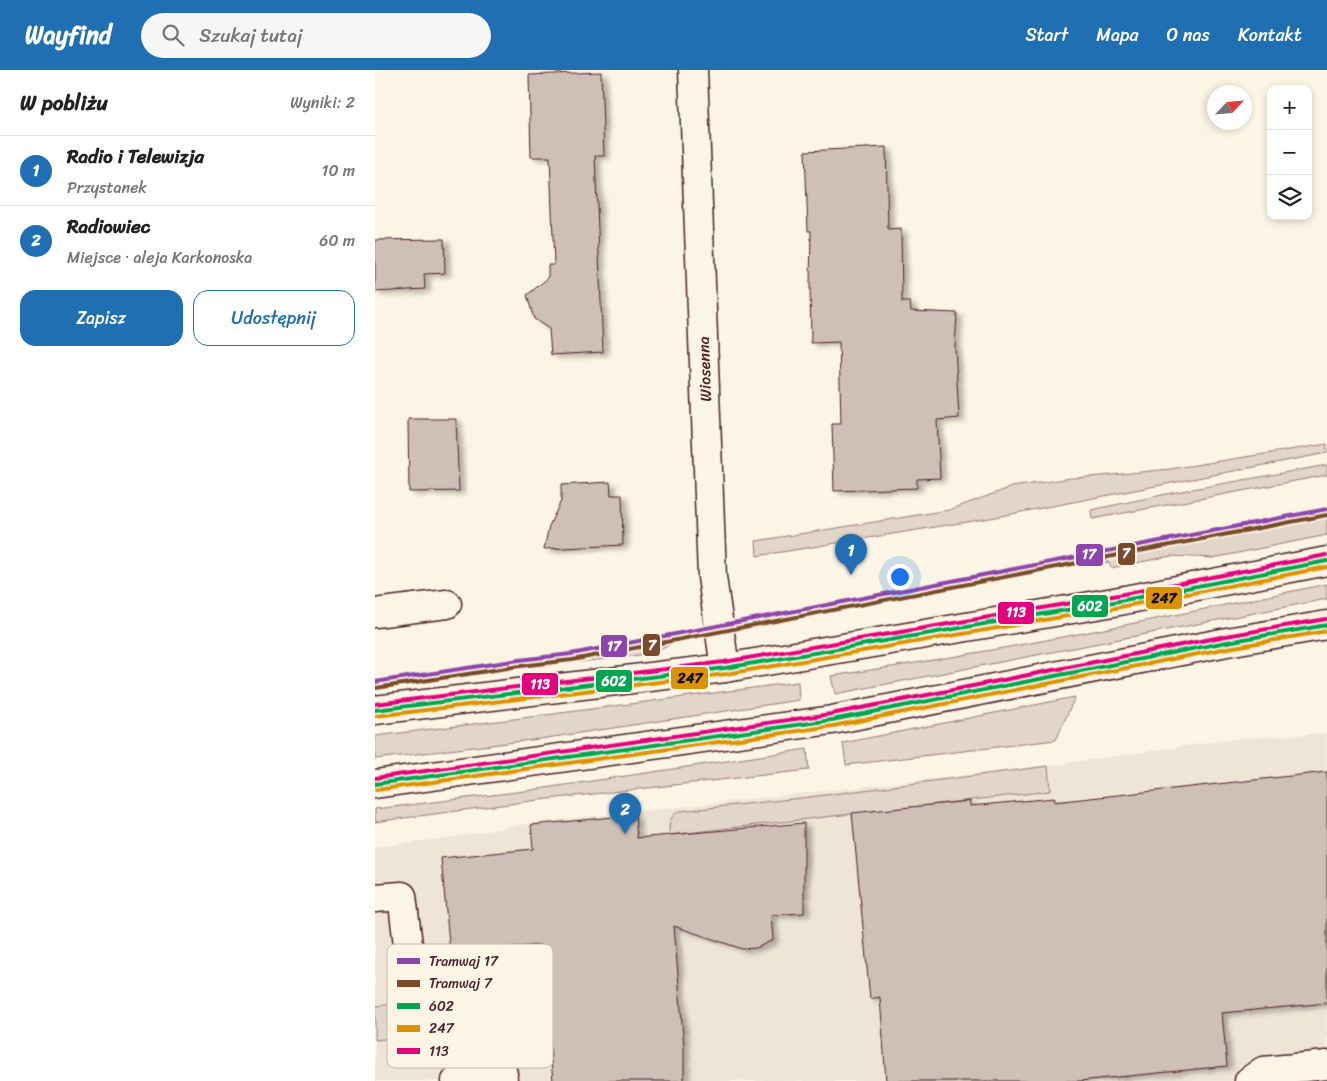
<!DOCTYPE html>
<html lang="pl">
<head>
<meta charset="utf-8">
<style>
  :root { --surface:#fff; --page:#f6f6f6; --text:#222; --muted:#767676; --line:#e0e0e0; --accent:#1f6fb2 }
  body { margin:0; font-family:Sriracha,sans-serif; background:var(--page); color:var(--text) }
  .controls { position:absolute; right:15px; top:15px; display:grid; overflow:hidden; border-radius:10px; box-shadow:0 2px 8px #0003 }
  .controls button { width:45px; height:45px; display:grid; place-items:center; padding:0; border:0; border-bottom:1px solid var(--line); background:var(--surface); color:var(--text); font:25px sans-serif }
  .compass { position:absolute; left:832px; top:15px; width:45px; height:45px; border-radius:50%; background:var(--surface); box-shadow:0 2px 8px #0003; rotate:64deg }
  .you { position:absolute; left:524px; top:506px; width:18px; height:18px; margin:-12px; border:4px solid #fff; border-radius:50%; background:#1a73e8; box-shadow:0 0 0 8px #1a73e833 }
  .badge { display:grid; place-items:center; width:32px; height:32px; border-radius:50%; background:var(--accent); color:#fff; font-size:16px; font-weight:700 }
  .pin { position:absolute; translate:-50% -41px; filter:drop-shadow(0 1px 2px #0008) }
  .pin::after { content:''; position:absolute; top:26px; width:18px; height:15px; background:inherit; clip-path:polygon(0 0,100% 0,50% 100%) }
  .list { margin:0; padding:0; list-style:none }
  h2 { display:flex; justify-content:space-between; align-items:center; height:65px; margin:0; padding:0 20px; font-size:21px }
  h2 small { font-size:16px; font-weight:400; color:var(--muted) }
  .list li { display:grid; grid-template-columns:32px 1fr auto; gap:15px; align-items:center; box-sizing:border-box; height:70px; padding:0 20px; border-top:1px solid var(--line) }
  .list b { display:block; font-size:19px; white-space:nowrap }
  .list p { margin:0; font-size:16px; white-space:nowrap; color:var(--muted) }
  .list em { font-size:16px; font-style:normal; color:var(--muted) }
  .actions { display:flex; gap:10px; padding:15px 20px }
  .actions a { flex:1; padding:11px 0; border:1px solid var(--accent); border-radius:15px; text-align:center; font-size:18px; color:var(--accent) }
  .actions .main { background:var(--accent); color:#fff }
  .icon { flex:none; width:28px; height:28px; fill:none; stroke:currentColor; stroke-width:2; stroke-linecap:round; stroke-linejoin:round }
  .map { position:relative; flex:none; width:952px; height:1011px; overflow:hidden }
  header { display:flex; align-items:center; gap:30px; box-sizing:border-box; height:70px; padding:0 25px; background:var(--accent); color:#fff }
  header strong { font-size:24px }
  nav { display:flex; gap:28px; margin-inline-start:auto; font-size:18px }
  .search { width:350px; height:45px; background:var(--page); display:flex; align-items:center; gap:12px; box-sizing:border-box; padding:0 18px; border-radius:28px; color:var(--muted); font-size:19px }
  main { display:flex }
  aside { flex:1; background:var(--surface) }
  .map>svg:first-child { display:block }
  .built { fill:#eee5d7 }
  .green { fill:#e2d5ca; stroke:#967a7a }
  .building { fill:#cfc0b7; stroke:#4a1f2b; filter:url(#shadow) }
  .lines { fill:none; stroke-linecap:round; stroke-linejoin:round }
  .minor-casing { stroke:#4a1f2b; stroke-width:31 }
  .major-casing { stroke:#4a1f2b; stroke-width:31 }
  .minor { stroke:#fcf5e5; stroke-width:28 }
  .major { stroke:#fcf5e5; stroke-width:28 }
  .bus-1-casing { stroke:#fcf5e5; stroke-width:8 }
  .bus-2-casing { stroke:#fcf5e5; stroke-width:8 }
  .bus-3-casing { stroke:#fcf5e5; stroke-width:8 }
  .bus-1 { stroke:#00a651; stroke-width:4 }
  .bus-2 { stroke:#dd9206; stroke-width:4 }
  .bus-3 { stroke:#e5007d; stroke-width:4 }
  .tram-1-casing { stroke:#fcf5e5; stroke-width:8 }
  .tram-2-casing { stroke:#fcf5e5; stroke-width:8 }
  .tram-1 { stroke:#8e44ad; stroke-width:4 }
  .tram-2 { stroke:#7a4b2a; stroke-width:4 }
  .labels { text-anchor:middle; stroke-width:5; stroke-linejoin:round; paint-order:stroke }
  .street-label { font-size:16px; fill:#4a1f2b; stroke:#fcf5e5 }
  .key { fill:#fcf5e5; stroke:#c7b5ad; stroke-width:1 }
  .key-label { font-size:14px; fill:#4a1f2b }
  .line-badge { stroke:#fcf5e5; stroke-width:2 }
  .badge-label { font-size:14px; text-anchor:middle; font-weight:bold; fill:#fff }
  .pale-badge-label { font-size:14px; text-anchor:middle; font-weight:bold; fill:#111 }
</style>
</head>
<body>
<header>
<strong>Wayfind</strong>
<div class="search"><svg class="icon" aria-label="search" viewBox="0 0 24 24"><circle cx="10" cy="10" r="6"/><path d="M15 15l6 6"/></svg>Szukaj tutaj</div>
<nav><a>Start</a><a>Mapa</a><a>O nas</a><a>Kontakt</a></nav>
</header>
<main>
<aside>
<h2>W pobliżu<small>Wyniki: 2</small></h2>
<ul class="list">
<li><span class="badge">1</span><div><b>Radio i Telewizja</b><p>Przystanek</p></div><em>10 m</em></li>
<li><span class="badge">2</span><div><b>Radiowiec</b><p>Miejsce · aleja Karkonoska</p></div><em>60 m</em></li>
</ul>
<div class="actions"><a class="main">Zapisz</a><a>Udostępnij</a></div>
</aside>
<div class="map">
<svg width="952" height="1011" viewBox="0 0 952 1011">
  <defs>
    <filter id="shadow"><feDropShadow dx="5.5" dy="3" stdDeviation="2.5" flood-color="#0004"/></filter>
  </defs>
  <rect width="100%" height="100%" fill="#fcf5e5"/>
  <filter id="ink" filterUnits="userSpaceOnUse"><feTurbulence type="fractalNoise" baseFrequency=".02" numOctaves="2"/><feDisplacementMap in="SourceGraphic" scale="10" xChannelSelector="R" yChannelSelector="G"/><feConvolveMatrix kernelMatrix="1 2 1 2 8 2 1 2 1" color-interpolation-filters="sRGB"/></filter>
  <g filter="url(#ink)">
    <!-- built -->
    <polygon class="built" points="952,663 952,1011 0,1011 0,777 65,769 157,753 673,696 857,669"/>
    <!-- green -->
    <g class="green">
      <polygon points="952,374 952,383 610,449 382,486 381,471 574,440 637,417 696,408 727,406 795,399"/>
      <polygon points="952,395 952,405 717,449 716,440 801,422"/>
      <polygon points="952,447 952,465 838,488 796,486 736,498 734,492 716,495 715,489 762,482"/>
      <path d="M952 514V529L460 624 456 606C623 582 787 548 952 514Z"/>
      <polygon points="299,570 298,573 285,580 272,584 157,598 157,594 202,588"/>
      <polygon points="423,612 424,630 165,669 0,689 0,666 155,647"/>
      <polygon points="700,627 681,670 471,695 468,673"/>
      <polygon points="432,679 434,700 156,731 0,752 0,739 150,721"/>
      <path d="M673 696 675 721 294 765C294 755 294 745 305 741L435 727Z"/>
      <path d="M86 928C89 930 94 932 96 935 101 940 101 947 101 954 103 974 93 992 72 993L68 963 0 970V936Z"/>
    </g>
    <!-- building -->
    <g class="building">
      <polygon points="226,2 229,86 220,86 228,282 176,285 174,259 159,249 152,225 173,208 173,195 179,195 175,87 156,87 154,5"/>
      <polygon points="511,77 513,160 526,159 527,232 535,232 536,241 582,243 580,277 584,348 562,350 565,408 542,409 542,418 459,421 457,354 466,354 464,272 436,273 435,216 436,161 433,161 430,81"/>
      <polygon points="69,169 70,203 49,204 50,219 0,222 0,170"/>
      <polygon points="33,349 81,349 84,421 34,422"/>
      <polygon points="235,412 236,425 247,425 248,475 169,479 174,456 186,431 186,415"/>
      <polygon points="952,702 952,933 847,943 852,996 704,1011 511,1011 505,927 495,929 477,743 595,731 595,736 680,728 679,732"/>
      <polygon points="260,745 262,768 429,753 429,843 396,845 398,870 381,878 367,879 299,856 309,977 309,1011 178,1011 165,875 75,883 66,788 158,779 156,755"/>
    </g>
    <g class="lines">
      <defs>
        <g id="minor">
          <polyline points="318,0 337,507 350,598"/>
          <polyline points="0,543 72,534"/>
          <polyline points="0,828 27,826 37,907 115,901 128,1011"/>
          <polyline points="81,1011 128,1004"/>
          <polyline points="874,1011 888,1001 952,995"/>
        </g>
        <g id="major">
          <polyline points="0,640 350,598 739,532 952,491"/>
          <polyline points="0,714 457,650 852,572 952,555"/>
        </g>
      </defs>
      <!-- minor casing -->
      <use href="#minor" class="minor-casing"/>
      <!-- major casing -->
      <use href="#major" class="major-casing"/>
      <!-- minor -->
      <use href="#minor" class="minor"/>
      <!-- major -->
      <use href="#major" class="major"/>
      <defs>
        <g id="bus-1">
          <polyline points="0,640 350,598 739,532 952,491"/>
          <polyline points="0,714 457,650 852,572 952,555"/>
        </g>
        <g id="bus-2">
          <polyline points="1,646 351,604 740,538 952,497"/>
          <polyline points="1,720 458,656 853,578 952,561"/>
        </g>
        <g id="bus-3">
          <polyline points="0,634 349,592 738,526 951,485"/>
          <polyline points="0,708 456,644 851,566 951,549"/>
        </g>
      </defs>
      <!-- bus-1 casing -->
      <use href="#bus-1" class="bus-1-casing"/>
      <!-- bus-2 casing -->
      <use href="#bus-2" class="bus-2-casing"/>
      <!-- bus-3 casing -->
      <use href="#bus-3" class="bus-3-casing"/>
      <!-- bus-1 -->
      <use href="#bus-1" class="bus-1"/>
      <!-- bus-2 -->
      <use href="#bus-2" class="bus-2"/>
      <!-- bus-3 -->
      <use href="#bus-3" class="bus-3"/>
      <defs>
        <polyline id="tram-1" points="0,612 144,590 196,584 952,439"/>
        <polyline id="tram-2" points="1,618 145,596 197,590 952,445"/>
      </defs>
      <!-- tram-1 casing -->
      <use href="#tram-1" class="tram-1-casing"/>
      <!-- tram-2 casing -->
      <use href="#tram-2" class="tram-2-casing"/>
      <!-- tram-1 -->
      <use href="#tram-1" class="tram-1"/>
      <!-- tram-2 -->
      <use href="#tram-2" class="tram-2"/>
    </g>
  </g>
  <g class="labels">
    <!-- street labels -->
    <g class="street-label">
      <text transform="translate(329 299) rotate(-92)" y="6">Wiosenna</text>
    </g>
  </g>
  <!-- legend -->
  <rect x="12" y="874" width="166" height="124" rx="8" class="key"/>
  <rect x="22" y="888" width="23" height="6" fill="#8e44ad"/>
  <rect x="22" y="910" width="23" height="7" fill="#7a4b2a"/>
  <rect x="22" y="933" width="23" height="6" fill="#00a651"/>
  <rect x="22" y="955" width="23" height="7" fill="#dd9206"/>
  <rect x="22" y="978" width="23" height="6" fill="#e5007d"/>
  <g class="key-label">
    <text x="54" y="896">Tramwaj 17</text>
    <text x="54" y="918">Tramwaj 7</text>
    <text x="54" y="941">602</text>
    <text x="54" y="963">247</text>
    <text x="54" y="986">113</text>
  </g>
  <g class="line-badge">
    <rect x="742" y="472" width="19" height="24" rx="5" fill="#7a4b2a"/>
    <rect x="700" y="473" width="29" height="24" rx="5" fill="#8e44ad"/>
    <rect x="770" y="516" width="38" height="24" rx="5" fill="#dd9206"/>
    <rect x="696" y="524" width="38" height="24" rx="5" fill="#00a651"/>
    <rect x="622" y="531" width="38" height="24" rx="5" fill="#e5007d"/>
    <rect x="267" y="563" width="19" height="24" rx="5" fill="#7a4b2a"/>
    <rect x="225" y="564" width="28" height="24" rx="5" fill="#8e44ad"/>
    <rect x="295" y="596" width="39" height="24" rx="5" fill="#dd9206"/>
    <rect x="220" y="599" width="38" height="24" rx="5" fill="#00a651"/>
    <rect x="146" y="602" width="38" height="24" rx="5" fill="#e5007d"/>
  </g>
  <g class="badge-label">
    <text x="751" y="488">7</text>
    <text x="714" y="489">17</text>
    <text x="715" y="541">602</text>
    <text x="641" y="547">113</text>
    <text x="277" y="580">7</text>
    <text x="239" y="581">17</text>
    <text x="239" y="616">602</text>
    <text x="165" y="619">113</text>
  </g>
  <g class="pale-badge-label">
    <text x="789" y="533">247</text>
    <text x="315" y="613">247</text>
  </g>
</svg>
<div class="controls">
<button>+</button>
<button>−</button>
<button><svg class="icon" aria-label="layers" viewBox="0 0 24 24"><path d="M12 4l9 5-9 5-9-5zM3 14l9 5 9-5"/></svg></button>
</div>
<svg class="compass" viewBox="-18 -18 36 36"><path d="M0-13l5 13h-10z" fill="#e53935"/><path d="M0 13l5-13h-10z" fill="#767676"/></svg>
<div class="you"></div>
<div class="pin badge" style="left:476px;top:505px">1</div>
<div class="pin badge" style="left:250px;top:764px">2</div>
</div>
</main>
</body>
</html>
